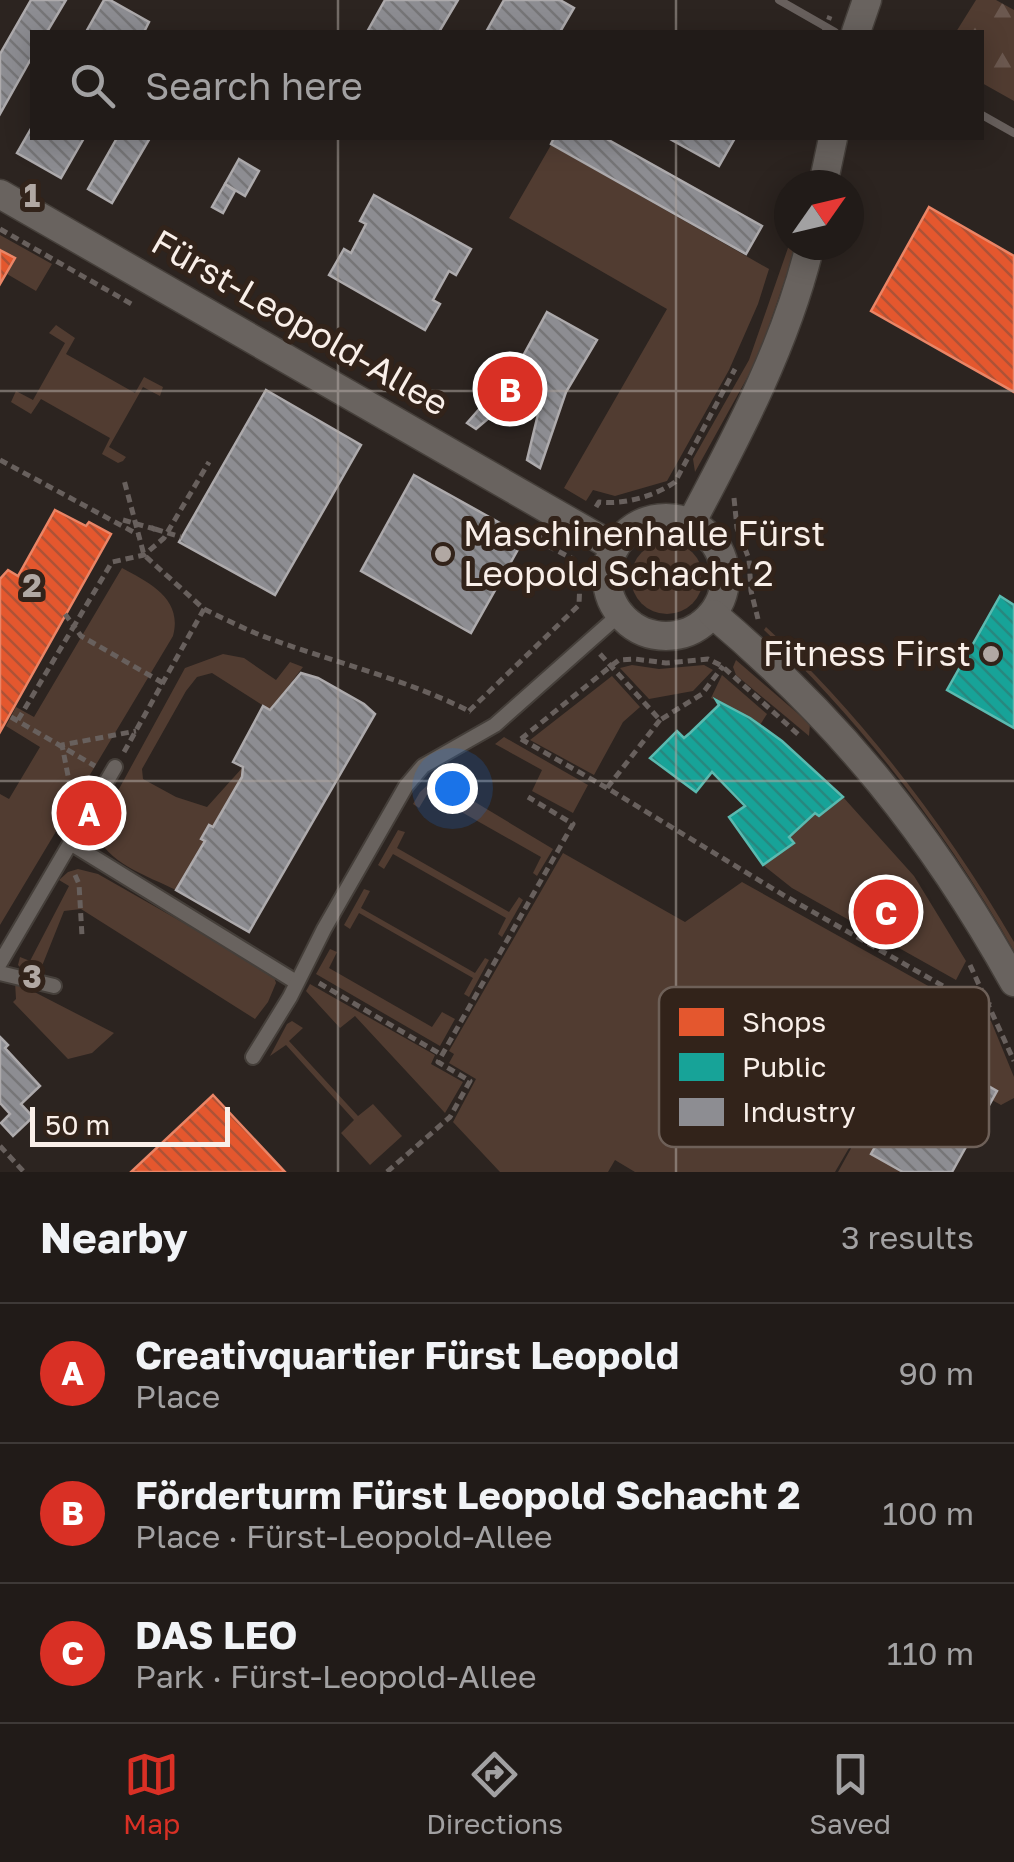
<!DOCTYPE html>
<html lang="en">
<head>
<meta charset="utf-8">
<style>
  :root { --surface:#211b18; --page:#292421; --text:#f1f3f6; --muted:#a2a1a2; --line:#3e3937; --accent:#d93025 }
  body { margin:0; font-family:"Golos Text",sans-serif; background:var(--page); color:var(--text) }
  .compass { position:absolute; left:774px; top:170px; width:90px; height:90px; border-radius:50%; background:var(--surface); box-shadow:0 5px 25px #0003; rotate:56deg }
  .scale { position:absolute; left:30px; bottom:25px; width:200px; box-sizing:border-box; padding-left:10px; border:5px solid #f9efe9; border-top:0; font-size:28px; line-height:35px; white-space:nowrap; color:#f9efe9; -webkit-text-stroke:8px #32231a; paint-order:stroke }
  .you { position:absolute; left:452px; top:788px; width:35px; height:35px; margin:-25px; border:8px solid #fff; border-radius:50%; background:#1a73e8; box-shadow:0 0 0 15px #1a73e833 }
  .badge { display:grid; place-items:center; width:65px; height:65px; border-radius:50%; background:var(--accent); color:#fff; font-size:32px; font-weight:700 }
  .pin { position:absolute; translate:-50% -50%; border:5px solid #fff; box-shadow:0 2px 10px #0006 }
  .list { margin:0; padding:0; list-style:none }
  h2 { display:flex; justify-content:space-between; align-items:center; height:130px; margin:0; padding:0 40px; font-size:42px }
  h2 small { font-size:32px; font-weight:400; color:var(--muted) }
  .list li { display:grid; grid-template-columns:65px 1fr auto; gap:30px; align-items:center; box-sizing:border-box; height:140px; padding:0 40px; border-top:2px solid var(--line) }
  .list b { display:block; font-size:38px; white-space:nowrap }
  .list p { margin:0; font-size:32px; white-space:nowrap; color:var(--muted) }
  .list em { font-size:32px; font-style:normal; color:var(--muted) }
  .icon { flex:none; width:55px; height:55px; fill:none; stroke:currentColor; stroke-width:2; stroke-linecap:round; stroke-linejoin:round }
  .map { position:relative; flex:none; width:1014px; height:1172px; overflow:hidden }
  .search { position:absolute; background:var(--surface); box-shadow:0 5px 25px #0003; left:30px; right:30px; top:30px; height:110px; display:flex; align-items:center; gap:25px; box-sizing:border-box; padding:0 35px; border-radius:0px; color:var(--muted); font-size:38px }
  .sheet { height:550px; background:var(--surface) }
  nav { display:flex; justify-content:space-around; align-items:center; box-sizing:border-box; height:140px; border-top:2px solid var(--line); background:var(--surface); font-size:28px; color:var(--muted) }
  nav a { display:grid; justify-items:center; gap:5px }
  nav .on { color:var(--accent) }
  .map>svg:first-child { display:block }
  .green { fill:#513c31 }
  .forest { fill:url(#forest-firs) }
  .shops { fill:url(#shops-back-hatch); stroke:#ea8566; stroke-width:2.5 }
  .public { fill:url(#public-back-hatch); stroke:#5bbab0; stroke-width:2.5 }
  .industry { fill:url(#industry-back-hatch); stroke:#adaaac; stroke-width:2.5 }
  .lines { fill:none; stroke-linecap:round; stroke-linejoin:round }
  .service-casing { stroke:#453f3a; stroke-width:18 }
  .minor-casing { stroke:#453f3a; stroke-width:31 }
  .path { stroke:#68605d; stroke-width:5; stroke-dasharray:8 5; stroke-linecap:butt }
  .service { stroke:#69635f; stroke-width:14 }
  .minor { stroke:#69635f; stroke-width:28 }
  .rail { stroke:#68605d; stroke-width:8 }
  .path-bridge { stroke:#68605d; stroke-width:5; stroke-dasharray:8 5; stroke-linecap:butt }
  .grid { fill:none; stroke:#b1a8a3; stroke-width:2.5; stroke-opacity:0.55 }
  .poi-dot { fill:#b1a8a3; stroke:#32231a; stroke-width:4 }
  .labels { text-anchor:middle; stroke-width:10; stroke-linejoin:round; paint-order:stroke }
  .street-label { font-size:35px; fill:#f9efe9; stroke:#32231a }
  .poi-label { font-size:35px; fill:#f9efe9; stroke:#32231a; text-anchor:start }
  .key { fill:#32231a; stroke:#6e6058; stroke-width:2.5 }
  .key-label { font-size:28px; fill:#f9efe9 }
  .grid-label { font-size:32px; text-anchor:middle; font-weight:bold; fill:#b1a8a3; stroke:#32231a; stroke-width:10; stroke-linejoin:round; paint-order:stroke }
</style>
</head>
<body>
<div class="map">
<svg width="1014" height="1172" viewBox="0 0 1014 1172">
  <defs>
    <pattern id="forest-firs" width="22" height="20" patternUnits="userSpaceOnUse" patternTransform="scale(2.5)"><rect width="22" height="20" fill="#513c31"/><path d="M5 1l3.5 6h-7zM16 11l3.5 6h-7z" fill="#6b584f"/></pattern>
    <pattern id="shops-back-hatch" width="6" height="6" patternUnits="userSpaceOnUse" patternTransform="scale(2.5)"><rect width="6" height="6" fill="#e4572e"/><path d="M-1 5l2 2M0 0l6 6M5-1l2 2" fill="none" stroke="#ae5236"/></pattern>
    <pattern id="public-back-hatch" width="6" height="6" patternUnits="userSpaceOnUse" patternTransform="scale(2.5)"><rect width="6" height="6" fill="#17a398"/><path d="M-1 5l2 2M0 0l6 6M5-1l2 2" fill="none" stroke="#27887f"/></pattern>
    <pattern id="industry-back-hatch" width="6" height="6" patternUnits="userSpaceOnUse" patternTransform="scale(2.5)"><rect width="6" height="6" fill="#8d8d92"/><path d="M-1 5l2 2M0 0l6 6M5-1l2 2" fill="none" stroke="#767577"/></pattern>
  </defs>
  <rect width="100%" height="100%" fill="#2c2420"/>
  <!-- green -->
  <g class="green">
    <polygon points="551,145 769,269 758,304 729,370 667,481 615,496 593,490 586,501 564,488 667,309 509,218"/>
    <polygon points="0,235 52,264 36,291 7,274 15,258 0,249"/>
    <polygon points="789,245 797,245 757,360 695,472 693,459 749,360"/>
    <polygon points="56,325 75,338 66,354 135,393 144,377 163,387 160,396 143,387 109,447 126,457 123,461 118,463 102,454 110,438 41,399 31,414 11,402 16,391 33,400 65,343 49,333"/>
    <circle cx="667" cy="578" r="36"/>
    <path d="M122 568C150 583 183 599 173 636L0 925V794L9 799 40 747 6 726 16 707 34 717Z"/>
    <path d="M766 627C863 716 948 829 1014 942V951C948 834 862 722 764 630Z"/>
    <path d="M223 654 244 658 276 680 290 662 303 667 270 710 212 673 197 677 186 691 142 769 143 779 176 797 207 807 243 767 242 777 213 827 209 826 201 839 205 841 176 890C148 876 105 863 96 831L185 668Z"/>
    <polygon points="736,660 810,724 809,736 736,675 733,667"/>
    <polygon points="704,665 713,670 693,691 649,699 620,668 632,665 659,669"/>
    <polygon points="722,675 767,714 760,725 711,698"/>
    <polygon points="612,676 640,707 623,722 594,775 530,740"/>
    <polygon points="504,737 588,785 573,813 532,791 542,770 495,744"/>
    <polygon points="448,766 457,771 450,787 553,849 537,876 533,873 541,857 428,793 419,808 413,804 420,792"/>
    <polygon points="843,797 914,876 966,961 956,980 792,888 763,865 794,844 789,837 815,813 819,816"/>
    <polygon points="398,830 405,832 397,848 509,912 519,897 523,900 502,937 498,934 506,918 393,854 384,869 378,865"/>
    <polygon points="563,853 685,922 742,882 991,1021 1014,1077 1014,1098 1001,1105 992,1100 997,1091 929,1052 872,1153 903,1172 838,1172 887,1083 835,1172 635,1172 615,1160 608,1172 500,1172 453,1122 476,1079 449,1063 454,1054 449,1051"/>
    <polygon points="78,869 98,874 273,974 276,983 268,1002 255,1019 81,909 64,911 38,976 28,975 18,965 20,957 30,961 69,886 59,880 68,872"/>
    <polygon points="364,889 370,891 361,908 475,973 485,958 489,960 469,997 464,994 473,978 359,913 350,929 344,925"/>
    <polygon points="330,949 337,952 329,968 432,1027 442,1012 455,1019 440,1046 316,974"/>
    <polygon points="15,982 114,1033 92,1053 68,1059 13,1002 16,999"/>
    <polygon points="310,984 435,1055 431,1064 463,1082 445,1113 355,1016 340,1028 306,991"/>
    <polygon points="292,1021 303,1028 289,1041 358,1116 373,1104 402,1136 370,1165 341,1133 354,1120 286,1045 270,1056 287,1024"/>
  </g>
  <!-- forest -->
  <polygon class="forest" points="976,0 996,0 1014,10 1014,101 982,83 982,32 956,32"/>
  <!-- shops -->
  <g class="shops">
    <polygon points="929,207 1014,256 1014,392 871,311"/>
    <polygon points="0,250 15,258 0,284"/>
    <polygon points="55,510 86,526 89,522 111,534 0,732 0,579 8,570 18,576"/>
    <polygon points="213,1095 285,1172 131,1172"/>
  </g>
  <!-- public -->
  <g class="public">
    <polygon points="1000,596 1014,605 1014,728 947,690"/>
    <polygon points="716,700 750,718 782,741 843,797 819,816 815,813 789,837 794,843 763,865 729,817 745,806 712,772 696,792 650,758 677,731 684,738 690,733 719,705"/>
  </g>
  <!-- industry -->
  <g class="industry">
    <polygon points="31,0 66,0 47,32 32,32 32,57 0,114 0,54"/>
    <polygon points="104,0 110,0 149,22 144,32 86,32"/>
    <polygon points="385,0 458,0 439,32 367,32"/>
    <polygon points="504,0 560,0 574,8 560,32 486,32"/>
    <polygon points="32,127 32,138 84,138 61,178 17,153"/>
    <polygon points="117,138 150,138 112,203 88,189"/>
    <polygon points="554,138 605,138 762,226 746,254 551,144"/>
    <polygon points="668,138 735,138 719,166"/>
    <polygon points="239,159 259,171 245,196 225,184"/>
    <polygon points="225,184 235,191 223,213 212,207"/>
    <polygon points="374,195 471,249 456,275 449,271 433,300 440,304 425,330 329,275 344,249 351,253 366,224 360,221"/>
    <polygon points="547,312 597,340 566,392 540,468 527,460 545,385 535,379 476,429 467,423 518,365"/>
    <polygon points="266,390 361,445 275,595 179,542"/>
    <polygon points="414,475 525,537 471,633 361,571"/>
    <polygon points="301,673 318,678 364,704 375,714 249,932 176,890 205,841 201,839 209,825 213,827 242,777 243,767 233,762 263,706 270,710"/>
    <polygon points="0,1037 8,1045 5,1048 40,1086 21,1104 33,1117 13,1136 1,1123 10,1114 0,1103"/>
    <polygon points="929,1052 997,1091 952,1172 903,1172 871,1154"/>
  </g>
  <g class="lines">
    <defs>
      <g id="service">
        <polyline points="72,844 296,982"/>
        <polyline points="0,963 115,767"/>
        <polyline points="0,973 54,986"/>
        <polyline points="253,1057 290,997 324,929 406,786 423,766 495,725 620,614"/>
      </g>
      <g id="minor">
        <polyline points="856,32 867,0"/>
        <polyline points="823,185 833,138"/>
        <polyline points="0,194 614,547"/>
        <circle cx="666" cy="577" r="59"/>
        <path d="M691 523C738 435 787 342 810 245"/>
        <path d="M713 614C842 723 932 835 1014 982"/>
      </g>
    </defs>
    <!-- service casing -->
    <use href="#service" class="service-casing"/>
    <!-- minor casing -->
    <use href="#minor" class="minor-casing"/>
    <!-- path -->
    <g class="path">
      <polyline points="824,32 830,16"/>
      <polyline points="0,229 135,306"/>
      <polyline points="0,460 139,535"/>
      <polyline points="734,498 737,528 749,559 751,591 758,619"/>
      <path d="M596 507 599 502C624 505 655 496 675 482L735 369"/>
      <polyline points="152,531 154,526"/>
      <path d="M204 609C225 619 246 630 268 638 336 663 406 679 471 712"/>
      <polyline points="600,654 660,720 702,694 723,666"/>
      <polyline points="163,683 81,636 74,626 112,562 144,555 164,538 209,462"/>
      <polyline points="469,711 579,605 580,580 573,559 548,546 539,535"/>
      <polyline points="11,717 95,766"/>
      <polyline points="18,720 74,626 65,614"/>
      <polyline points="660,720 607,788 785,896 950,990 991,1005"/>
      <polyline points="521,739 611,666 619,660 635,659 666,663 708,659 722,666 800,736"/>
      <polyline points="521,739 607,788"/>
      <polyline points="124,752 204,609 144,555 124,480"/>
      <polyline points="73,801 62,745 136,731"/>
      <polyline points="75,875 79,884 82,936"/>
      <polyline points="970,965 1014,1061"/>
      <polyline points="319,983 442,1055"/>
      <polyline points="0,1146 24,1172"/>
      <polyline points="387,1172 450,1117 470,1081 438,1062 573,824 528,797"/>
    </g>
    <!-- service -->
    <use href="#service" class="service"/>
    <!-- minor -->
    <use href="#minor" class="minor"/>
    <!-- rail -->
    <g class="rail">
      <polyline points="779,0 835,32"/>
      <polyline points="982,115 1014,133"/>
    </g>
    <!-- path-bridge -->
    <g class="path-bridge">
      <polyline points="123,520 151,528"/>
      <polyline points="155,529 181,537"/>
    </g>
  </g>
  <!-- grid -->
  <path class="grid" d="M338 0V32M676 0V32M338 138V1172M676 138V1172M0 391H1014M0 781H1014"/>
  <!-- markers -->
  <g class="poi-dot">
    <circle cx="443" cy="554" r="10"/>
    <circle cx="991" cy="654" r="10"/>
  </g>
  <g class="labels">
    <!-- street labels -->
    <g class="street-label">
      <text transform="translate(300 323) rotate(30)" y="12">Fürst-Leopold-Allee</text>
    </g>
    <!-- poi labels -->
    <g class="poi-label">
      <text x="463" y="546">Maschinenhalle Fürst<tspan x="463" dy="40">Leopold Schacht 2</tspan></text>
      <text x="971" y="666" text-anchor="end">Fitness First</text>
    </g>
  </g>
  <!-- legend -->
  <rect x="659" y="987" width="330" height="160" rx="15" class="key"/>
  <rect x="679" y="1008" width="45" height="28" fill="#e4572e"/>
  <rect x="679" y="1053" width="45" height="28" fill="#17a398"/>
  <rect x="679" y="1098" width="45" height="28" fill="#8d8d92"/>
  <g class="key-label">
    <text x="742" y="1032">Shops</text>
    <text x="742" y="1077">Public</text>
    <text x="742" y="1122">Industry</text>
  </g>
  <g class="grid-label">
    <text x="32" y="207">1</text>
    <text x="32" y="597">2</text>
    <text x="32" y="988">3</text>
  </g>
</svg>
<svg class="compass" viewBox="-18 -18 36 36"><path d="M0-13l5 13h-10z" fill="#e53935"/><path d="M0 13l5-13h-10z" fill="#a2a1a2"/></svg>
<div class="scale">50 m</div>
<div class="you"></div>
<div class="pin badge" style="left:89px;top:813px">A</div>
<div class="pin badge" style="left:510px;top:389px">B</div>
<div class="pin badge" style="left:886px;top:912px">C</div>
<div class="search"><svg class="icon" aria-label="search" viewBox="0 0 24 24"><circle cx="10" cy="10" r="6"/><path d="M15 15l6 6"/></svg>Search here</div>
</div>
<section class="sheet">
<h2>Nearby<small>3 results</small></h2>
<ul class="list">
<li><span class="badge">A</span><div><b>Creativquartier Fürst Leopold</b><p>Place</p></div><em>90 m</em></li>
<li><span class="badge">B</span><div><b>Förderturm Fürst Leopold Schacht 2</b><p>Place · Fürst-Leopold-Allee</p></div><em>100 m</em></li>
<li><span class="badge">C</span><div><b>DAS LEO</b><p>Park · Fürst-Leopold-Allee</p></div><em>110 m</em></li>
</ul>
</section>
<nav>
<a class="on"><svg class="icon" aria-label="map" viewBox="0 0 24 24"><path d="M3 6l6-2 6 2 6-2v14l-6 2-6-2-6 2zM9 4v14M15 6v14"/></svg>Map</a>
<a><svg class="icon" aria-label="directions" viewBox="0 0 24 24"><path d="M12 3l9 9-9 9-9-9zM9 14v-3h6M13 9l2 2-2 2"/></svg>Directions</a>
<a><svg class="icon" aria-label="saved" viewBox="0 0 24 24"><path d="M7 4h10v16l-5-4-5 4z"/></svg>Saved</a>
</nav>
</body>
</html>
